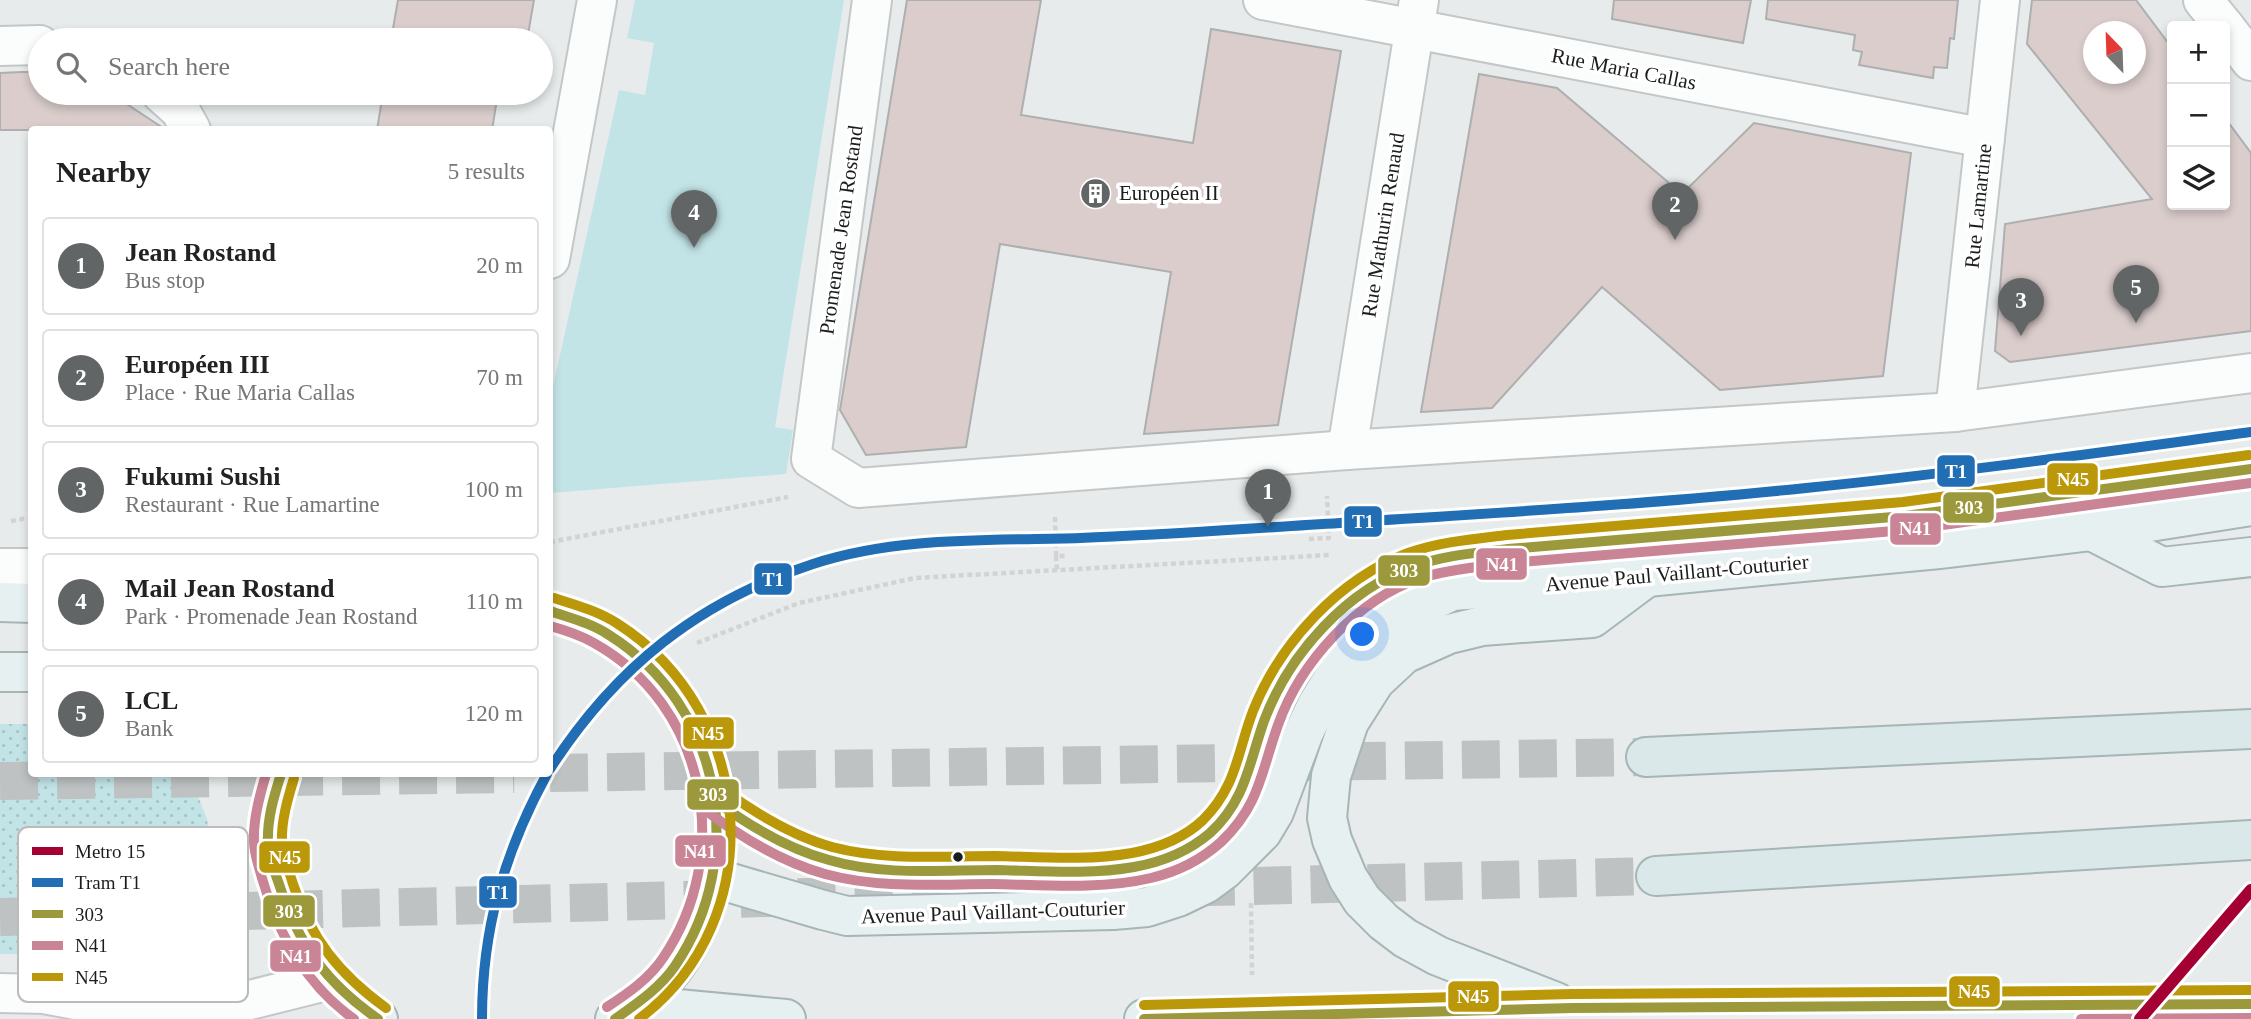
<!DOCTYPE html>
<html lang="en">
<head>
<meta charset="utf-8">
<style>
  :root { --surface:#fff; --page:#f6f6f6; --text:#222; --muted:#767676; --line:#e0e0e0; --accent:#626565 }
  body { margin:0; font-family:"Times New Roman",serif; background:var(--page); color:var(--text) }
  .controls { position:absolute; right:21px; top:21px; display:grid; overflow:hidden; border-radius:7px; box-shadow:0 4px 10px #0003 }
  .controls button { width:63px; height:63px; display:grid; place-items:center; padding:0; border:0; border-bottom:2px solid var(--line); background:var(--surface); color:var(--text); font:35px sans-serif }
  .compass { position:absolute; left:2083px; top:21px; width:63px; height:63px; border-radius:50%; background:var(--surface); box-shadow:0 4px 10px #0003; rotate:337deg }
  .you { position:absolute; left:1363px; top:635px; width:24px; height:24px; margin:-18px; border:5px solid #fff; border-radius:50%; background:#1a73e8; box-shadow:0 0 0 10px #1a73e833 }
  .badge { display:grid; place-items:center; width:46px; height:46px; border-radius:50%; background:var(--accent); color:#fff; font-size:23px; font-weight:700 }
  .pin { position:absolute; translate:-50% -58px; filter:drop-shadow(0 2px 4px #0008) }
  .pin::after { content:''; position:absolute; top:37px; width:24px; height:21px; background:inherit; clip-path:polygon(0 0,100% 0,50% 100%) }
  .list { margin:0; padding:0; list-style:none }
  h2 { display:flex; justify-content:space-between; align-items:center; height:91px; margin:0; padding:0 28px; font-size:30px }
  h2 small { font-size:23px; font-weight:400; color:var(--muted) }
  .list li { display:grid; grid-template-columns:46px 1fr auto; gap:21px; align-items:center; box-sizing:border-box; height:98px; margin:0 14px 14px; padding:0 14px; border:2px solid var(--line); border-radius:7px }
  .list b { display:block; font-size:26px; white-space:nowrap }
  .list p { margin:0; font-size:23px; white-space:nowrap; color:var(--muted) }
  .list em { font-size:23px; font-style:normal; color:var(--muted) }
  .icon { flex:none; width:38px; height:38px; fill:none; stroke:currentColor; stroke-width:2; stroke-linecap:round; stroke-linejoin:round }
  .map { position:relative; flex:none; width:2251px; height:1019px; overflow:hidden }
  .search { position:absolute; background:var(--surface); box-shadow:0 4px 10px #0003; left:28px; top:28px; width:525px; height:77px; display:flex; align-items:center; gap:18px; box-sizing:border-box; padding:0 24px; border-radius:38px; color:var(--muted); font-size:26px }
  .panel { position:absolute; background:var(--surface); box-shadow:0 4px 10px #0003; left:28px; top:126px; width:525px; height:651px; border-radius:7px }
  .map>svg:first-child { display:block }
  .park { fill:#c3e4e7 }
  .garden { fill:url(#garden-dots) }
  .building { fill:#dacdcc; stroke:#aeafaf; stroke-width:2; fill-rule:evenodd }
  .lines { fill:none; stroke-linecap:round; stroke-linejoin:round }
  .highway-tunnel { stroke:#bec2c2; stroke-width:38; stroke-dasharray:38 19; stroke-linecap:butt }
  .minor-casing { stroke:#c4c7c7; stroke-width:42 }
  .major-casing { stroke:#a6b5b6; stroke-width:42 }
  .highway-casing { stroke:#a6b5b6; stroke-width:42 }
  .path { stroke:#d3d3d3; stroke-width:4.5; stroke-dasharray:5 3.5; stroke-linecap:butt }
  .minor { stroke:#fbfcfc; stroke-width:38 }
  .major { stroke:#e7f0f1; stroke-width:38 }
  .highway { stroke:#dae8e9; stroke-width:38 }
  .bus-1-casing { stroke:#fff; stroke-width:16 }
  .bus-2-casing { stroke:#fff; stroke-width:16 }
  .bus-3-casing { stroke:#fff; stroke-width:16 }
  .bus-1 { stroke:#9b993b; stroke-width:10 }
  .bus-2 { stroke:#c98495; stroke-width:10 }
  .bus-3 { stroke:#bb980a; stroke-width:10 }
  .tram-1-casing { stroke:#fff; stroke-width:16 }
  .tram-1 { stroke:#216eb4; stroke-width:10 }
  .metro-1-casing { stroke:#fff; stroke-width:18 }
  .metro-1 { stroke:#a50034; stroke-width:12 }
  .bus-dot { fill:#1b1d1d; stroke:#fff; stroke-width:2.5 }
  .labels { text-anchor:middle; stroke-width:7; stroke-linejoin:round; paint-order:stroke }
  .street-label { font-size:21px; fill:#1b1d1d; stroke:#fff }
  .poi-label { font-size:21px; fill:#1b1d1d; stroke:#fff; text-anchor:start }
  .key { fill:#fff; stroke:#bbb; stroke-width:2 }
  .key-label { font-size:19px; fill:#1b1d1d }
  .line-badge { stroke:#fff; stroke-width:2.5 }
  .badge-label { font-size:19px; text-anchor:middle; font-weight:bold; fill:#fff }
</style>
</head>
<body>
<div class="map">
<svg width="2251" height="1019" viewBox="0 0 2251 1019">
  <defs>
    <pattern id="garden-dots" width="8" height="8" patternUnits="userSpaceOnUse" patternTransform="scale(1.75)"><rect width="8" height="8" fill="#c3e4e7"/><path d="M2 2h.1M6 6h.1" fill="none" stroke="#a7c3c6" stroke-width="1.8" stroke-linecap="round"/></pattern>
  </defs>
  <rect width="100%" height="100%" fill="#e7ebeb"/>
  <!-- park -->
  <polygon class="park" points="635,0 844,0 775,427 793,430 786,474 550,493 550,400 619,90 645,95 654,43 627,38"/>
  <!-- garden -->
  <polygon class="garden" points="0,724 31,724 32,774 184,774 195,789 207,819 217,896 232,933 234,953 0,954"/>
  <!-- building -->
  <g class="building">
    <polygon points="398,0 534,0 527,40 391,40"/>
    <polygon points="907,0 1041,0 1021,115 1193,143 1211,29 1341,51 1278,425 1144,434 1171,272 1000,244 966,447 866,455 840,410"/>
    <polygon points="1614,0 1751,0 1743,43 1612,19"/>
    <polygon points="1768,0 1958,0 1954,39 1950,38 1947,68 1934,67 1933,78 1859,65 1862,52 1853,50 1855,35 1766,19"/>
    <path d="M2032 0H2136L2172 48V205H2225V118L2251 153V331L2010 362 1995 351 2005 224 2152 199 2027 44ZM2094 32H2136V74H2094Z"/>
    <polygon points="22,72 40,72 40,93 110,93 166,130 0,130 0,73"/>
    <polygon points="1479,74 1557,88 1682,194 1754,123 1911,153 1883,376 1720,390 1602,287 1492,408 1421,412"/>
    <polygon points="383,93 498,93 492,130 377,130"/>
  </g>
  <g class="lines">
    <!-- highway-tunnel -->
    <g class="highway-tunnel">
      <polyline points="550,773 1646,757"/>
      <polyline points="0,781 514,774"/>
      <polyline points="0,917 1656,876"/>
    </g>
    <defs>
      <g id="minor">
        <polyline points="872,0 811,459 858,488 1347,450 1955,412 2251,373"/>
        <polyline points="1263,0 1985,138"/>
        <polyline points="2203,0 2224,26"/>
        <polyline points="2225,27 2251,61"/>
        <polyline points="0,46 40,45"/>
        <polyline points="161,93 180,110 191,130"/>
        <polyline points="550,259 597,0"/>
        <polyline points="1955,412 2000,0"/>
        <polyline points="1347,450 1419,0"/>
        <polyline points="0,568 32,568"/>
        <path d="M717 802C751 828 790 850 831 861 872 872 917 870 960 870 1006 870 1053 871 1099 871 1147 868 1191 857 1223 819 1230 810 1239 799 1243 789 1255 761 1258 730 1272 703 1299 647 1354 586 1414 566 1445 556 1476 553 1508 549L1905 516 2251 469"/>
        <polyline points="0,993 44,994 128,1010 218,1008 330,980"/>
      </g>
      <g id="major">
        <polyline points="2092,531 2162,567 2251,557"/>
        <polyline points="0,602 32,603"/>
        <path d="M550 611C565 616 580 620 595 627 615 637 635 653 650 668 731 748 739 874 675 966 659 988 637 1004 615 1019"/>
        <polyline points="0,672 32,672"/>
        <path d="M281 774C274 796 268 819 268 842 269 854 274 867 277 879 295 941 323 984 378 1019"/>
        <polyline points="714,878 823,910 847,916 1113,910 1147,907 1178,897 1205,884 1224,870 1262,832 1274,812 1304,732 1317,705 1341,666 1387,622 1452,591 1647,577 1939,549 2092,531 2251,506"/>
        <polyline points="1556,1002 1438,956 1405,938 1384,922 1362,900 1348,878 1332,840 1327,818 1331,776 1349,722 1375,681 1404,654 1449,634 1482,626 1592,618 1647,577"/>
        <polyline points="635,1005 786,1019"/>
        <polyline points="1144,1019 1572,1008 2251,1004"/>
      </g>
      <g id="highway">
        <polyline points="1646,757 2251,729"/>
        <polyline points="1656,876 2251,840"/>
      </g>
    </defs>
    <!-- minor casing -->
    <use href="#minor" class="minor-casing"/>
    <!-- major casing -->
    <use href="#major" class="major-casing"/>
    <!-- highway casing -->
    <use href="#highway" class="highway-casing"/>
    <!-- path -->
    <g class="path">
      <polyline points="1055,517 1056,556 1065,556"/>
      <polyline points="11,521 28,518"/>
      <polyline points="1309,539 1329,538 1327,496"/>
      <polyline points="550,542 788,497"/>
      <polyline points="1056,556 1057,570"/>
      <polyline points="697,643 799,603 915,578 1330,555"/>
      <polyline points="1251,903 1252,975"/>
    </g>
    <!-- minor -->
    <use href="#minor" class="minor"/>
    <!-- major -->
    <use href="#major" class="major"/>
    <!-- highway -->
    <use href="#highway" class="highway"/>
    <defs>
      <g id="bus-1">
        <path d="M550 611C570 618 591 623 609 635 722 706 749 857 675 966 660 988 636 1004 615 1019"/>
        <path d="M281 774C274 796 267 819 268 842 269 856 274 871 279 884 298 944 326 983 378 1019"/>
        <path d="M717 802C751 827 788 849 829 860 883 876 941 870 997 870 1042 871 1089 875 1134 867 1162 862 1189 851 1210 833 1246 800 1249 763 1264 721 1289 654 1347 589 1415 566 1444 555 1477 553 1508 549L1905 516 2251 469"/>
        <polyline points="1144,1019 1572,1008 2251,1004"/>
      </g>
      <g id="bus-2">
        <path d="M550 626C565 630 580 635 594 643 707 706 734 854 663 958 649 979 627 994 607 1007"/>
        <path d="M266 774C260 795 253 819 254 842 254 854 259 866 262 878 278 934 306 985 354 1019"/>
        <path d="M709 813C744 839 782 862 825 874 879 889 938 884 993 884 1045 885 1100 890 1151 878 1176 872 1201 860 1221 842 1260 805 1261 772 1278 725 1300 663 1357 599 1421 578 1450 569 1480 567 1509 563L1906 530 2251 483"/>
        <polyline points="2081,1019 2251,1018"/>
      </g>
      <g id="bus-3">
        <path d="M554 598C576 605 598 611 618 624 756 712 772 919 639 1019"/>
        <path d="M294 778C288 798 281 821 282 842 283 856 289 871 293 884 311 939 339 974 386 1008"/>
        <path d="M725 791C758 815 793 836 832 847 885 861 942 856 995 856 1040 857 1088 861 1132 853 1158 848 1184 838 1203 820 1237 786 1237 753 1253 711 1280 643 1339 579 1408 553 1439 542 1474 539 1507 535L1903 502 2249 455"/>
        <polyline points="1144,1005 1572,994 2251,990"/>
      </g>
    </defs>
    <!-- bus-1 casing -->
    <use href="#bus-1" class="bus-1-casing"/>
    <!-- bus-2 casing -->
    <use href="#bus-2" class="bus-2-casing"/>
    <!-- bus-3 casing -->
    <use href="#bus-3" class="bus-3-casing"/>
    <!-- bus-1 -->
    <use href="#bus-1" class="bus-1"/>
    <!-- bus-2 -->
    <use href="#bus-2" class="bus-2"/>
    <!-- bus-3 -->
    <use href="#bus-3" class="bus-3"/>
    <defs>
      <g id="tram-1">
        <path d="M550 769C615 668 698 601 813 564 899 536 991 541 1080 538 1167 535 1254 528 1340 523 1495 513 1651 504 1806 488 1955 473 2103 452 2251 432"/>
        <path d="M482 1019C482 929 504 853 547 774"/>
      </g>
    </defs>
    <!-- tram-1 casing -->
    <use href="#tram-1" class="tram-1-casing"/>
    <!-- tram-1 -->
    <use href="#tram-1" class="tram-1"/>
    <defs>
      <polyline id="metro-1" points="2140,1019 2251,890"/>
    </defs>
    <!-- metro-1 casing -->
    <use href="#metro-1" class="metro-1-casing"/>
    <!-- metro-1 -->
    <use href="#metro-1" class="metro-1"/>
  </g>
  <!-- icons -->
  <defs>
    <symbol id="building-disc" viewBox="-11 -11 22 22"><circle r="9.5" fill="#626565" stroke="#fff"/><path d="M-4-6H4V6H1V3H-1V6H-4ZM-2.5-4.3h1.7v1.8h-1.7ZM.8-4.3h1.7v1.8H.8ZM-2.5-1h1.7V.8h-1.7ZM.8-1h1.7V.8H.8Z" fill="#fff"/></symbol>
  </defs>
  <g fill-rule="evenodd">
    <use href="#building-disc" x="1078" y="176" width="35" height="35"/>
  </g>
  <!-- markers -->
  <circle class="bus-dot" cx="958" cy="857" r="6"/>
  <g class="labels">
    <!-- street labels -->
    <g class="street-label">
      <text transform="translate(1624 69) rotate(11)" y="7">Rue Maria Callas</text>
      <text transform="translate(1978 206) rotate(-84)" y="7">Rue Lamartine</text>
      <text transform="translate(1383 225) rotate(-81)" y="7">Rue Mathurin Renaud</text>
      <text transform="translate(841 230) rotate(-82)" y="7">Promenade Jean Rostand</text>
      <text transform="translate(1677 573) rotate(-5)" y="7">Avenue Paul Vaillant-Couturier</text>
      <text transform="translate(993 912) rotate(-2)" y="7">Avenue Paul Vaillant-Couturier</text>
    </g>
    <!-- poi labels -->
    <g class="poi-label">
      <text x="1119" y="200">Européen II</text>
    </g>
  </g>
  <!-- legend -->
  <rect x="18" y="827" width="230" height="175" rx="10" class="key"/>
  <rect x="32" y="847" width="31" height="8" fill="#a50034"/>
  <rect x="32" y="878" width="31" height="9" fill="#216eb4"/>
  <rect x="32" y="910" width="31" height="8" fill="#9b993b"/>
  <rect x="32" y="941" width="31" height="9" fill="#c98495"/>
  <rect x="32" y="973" width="31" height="8" fill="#bb980a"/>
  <g class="key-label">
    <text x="75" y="858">Metro 15</text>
    <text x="75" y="889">Tram T1</text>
    <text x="75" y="921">303</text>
    <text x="75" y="952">N41</text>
    <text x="75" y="984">N45</text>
  </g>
  <g class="line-badge">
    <rect x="1936" y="454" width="40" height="34" rx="7" fill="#216eb4"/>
    <rect x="2046" y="462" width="53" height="34" rx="7" fill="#bb980a"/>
    <rect x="1942" y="491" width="53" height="33" rx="7" fill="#9b993b"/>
    <rect x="1343" y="505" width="40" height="33" rx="7" fill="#216eb4"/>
    <rect x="1889" y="512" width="53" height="34" rx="7" fill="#c98495"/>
    <rect x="1475" y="547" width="53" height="34" rx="7" fill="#c98495"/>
    <rect x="1377" y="554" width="54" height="33" rx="7" fill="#9b993b"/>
    <rect x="753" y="562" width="40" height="34" rx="7" fill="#216eb4"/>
    <rect x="682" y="716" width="53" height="34" rx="7" fill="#bb980a"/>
    <rect x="686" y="778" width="54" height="33" rx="7" fill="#9b993b"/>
    <rect x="674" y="834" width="53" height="34" rx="7" fill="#c98495"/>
    <rect x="258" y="840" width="53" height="34" rx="7" fill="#bb980a"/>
    <rect x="478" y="875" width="40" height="34" rx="7" fill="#216eb4"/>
    <rect x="262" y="894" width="54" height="34" rx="7" fill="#9b993b"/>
    <rect x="269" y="939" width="53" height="34" rx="7" fill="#c98495"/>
    <rect x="1948" y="975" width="53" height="33" rx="7" fill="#bb980a"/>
    <rect x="1447" y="980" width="53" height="33" rx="7" fill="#bb980a"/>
  </g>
  <g class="badge-label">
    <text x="1956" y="478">T1</text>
    <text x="2073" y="486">N45</text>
    <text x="1969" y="514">303</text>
    <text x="1363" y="528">T1</text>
    <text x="1915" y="535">N41</text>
    <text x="1502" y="571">N41</text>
    <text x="1404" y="577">303</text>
    <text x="773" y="586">T1</text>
    <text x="708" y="740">N45</text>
    <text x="713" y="801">303</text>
    <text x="700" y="858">N41</text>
    <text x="285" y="864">N45</text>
    <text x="498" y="899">T1</text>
    <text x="289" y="918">303</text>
    <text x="296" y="963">N41</text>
    <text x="1974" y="998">N45</text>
    <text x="1473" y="1003">N45</text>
  </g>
</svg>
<div class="controls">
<button>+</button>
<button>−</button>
<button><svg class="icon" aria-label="layers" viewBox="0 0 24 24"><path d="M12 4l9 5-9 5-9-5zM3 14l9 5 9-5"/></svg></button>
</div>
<svg class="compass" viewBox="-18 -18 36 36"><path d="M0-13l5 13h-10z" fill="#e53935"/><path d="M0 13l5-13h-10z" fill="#767676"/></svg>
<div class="you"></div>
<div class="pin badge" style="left:1268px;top:527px">1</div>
<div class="pin badge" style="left:1675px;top:240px">2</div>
<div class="pin badge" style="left:2021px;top:336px">3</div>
<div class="pin badge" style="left:694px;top:248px">4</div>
<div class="pin badge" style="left:2136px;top:323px">5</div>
<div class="search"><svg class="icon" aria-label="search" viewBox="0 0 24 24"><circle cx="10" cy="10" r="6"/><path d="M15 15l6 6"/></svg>Search here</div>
<section class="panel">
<h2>Nearby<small>5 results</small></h2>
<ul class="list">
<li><span class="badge">1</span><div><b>Jean Rostand</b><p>Bus stop</p></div><em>20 m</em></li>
<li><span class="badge">2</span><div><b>Européen III</b><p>Place · Rue Maria Callas</p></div><em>70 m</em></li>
<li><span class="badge">3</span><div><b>Fukumi Sushi</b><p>Restaurant · Rue Lamartine</p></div><em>100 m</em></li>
<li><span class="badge">4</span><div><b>Mail Jean Rostand</b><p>Park · Promenade Jean Rostand</p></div><em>110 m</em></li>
<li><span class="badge">5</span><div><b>LCL</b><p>Bank</p></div><em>120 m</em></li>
</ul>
</section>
</div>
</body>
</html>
